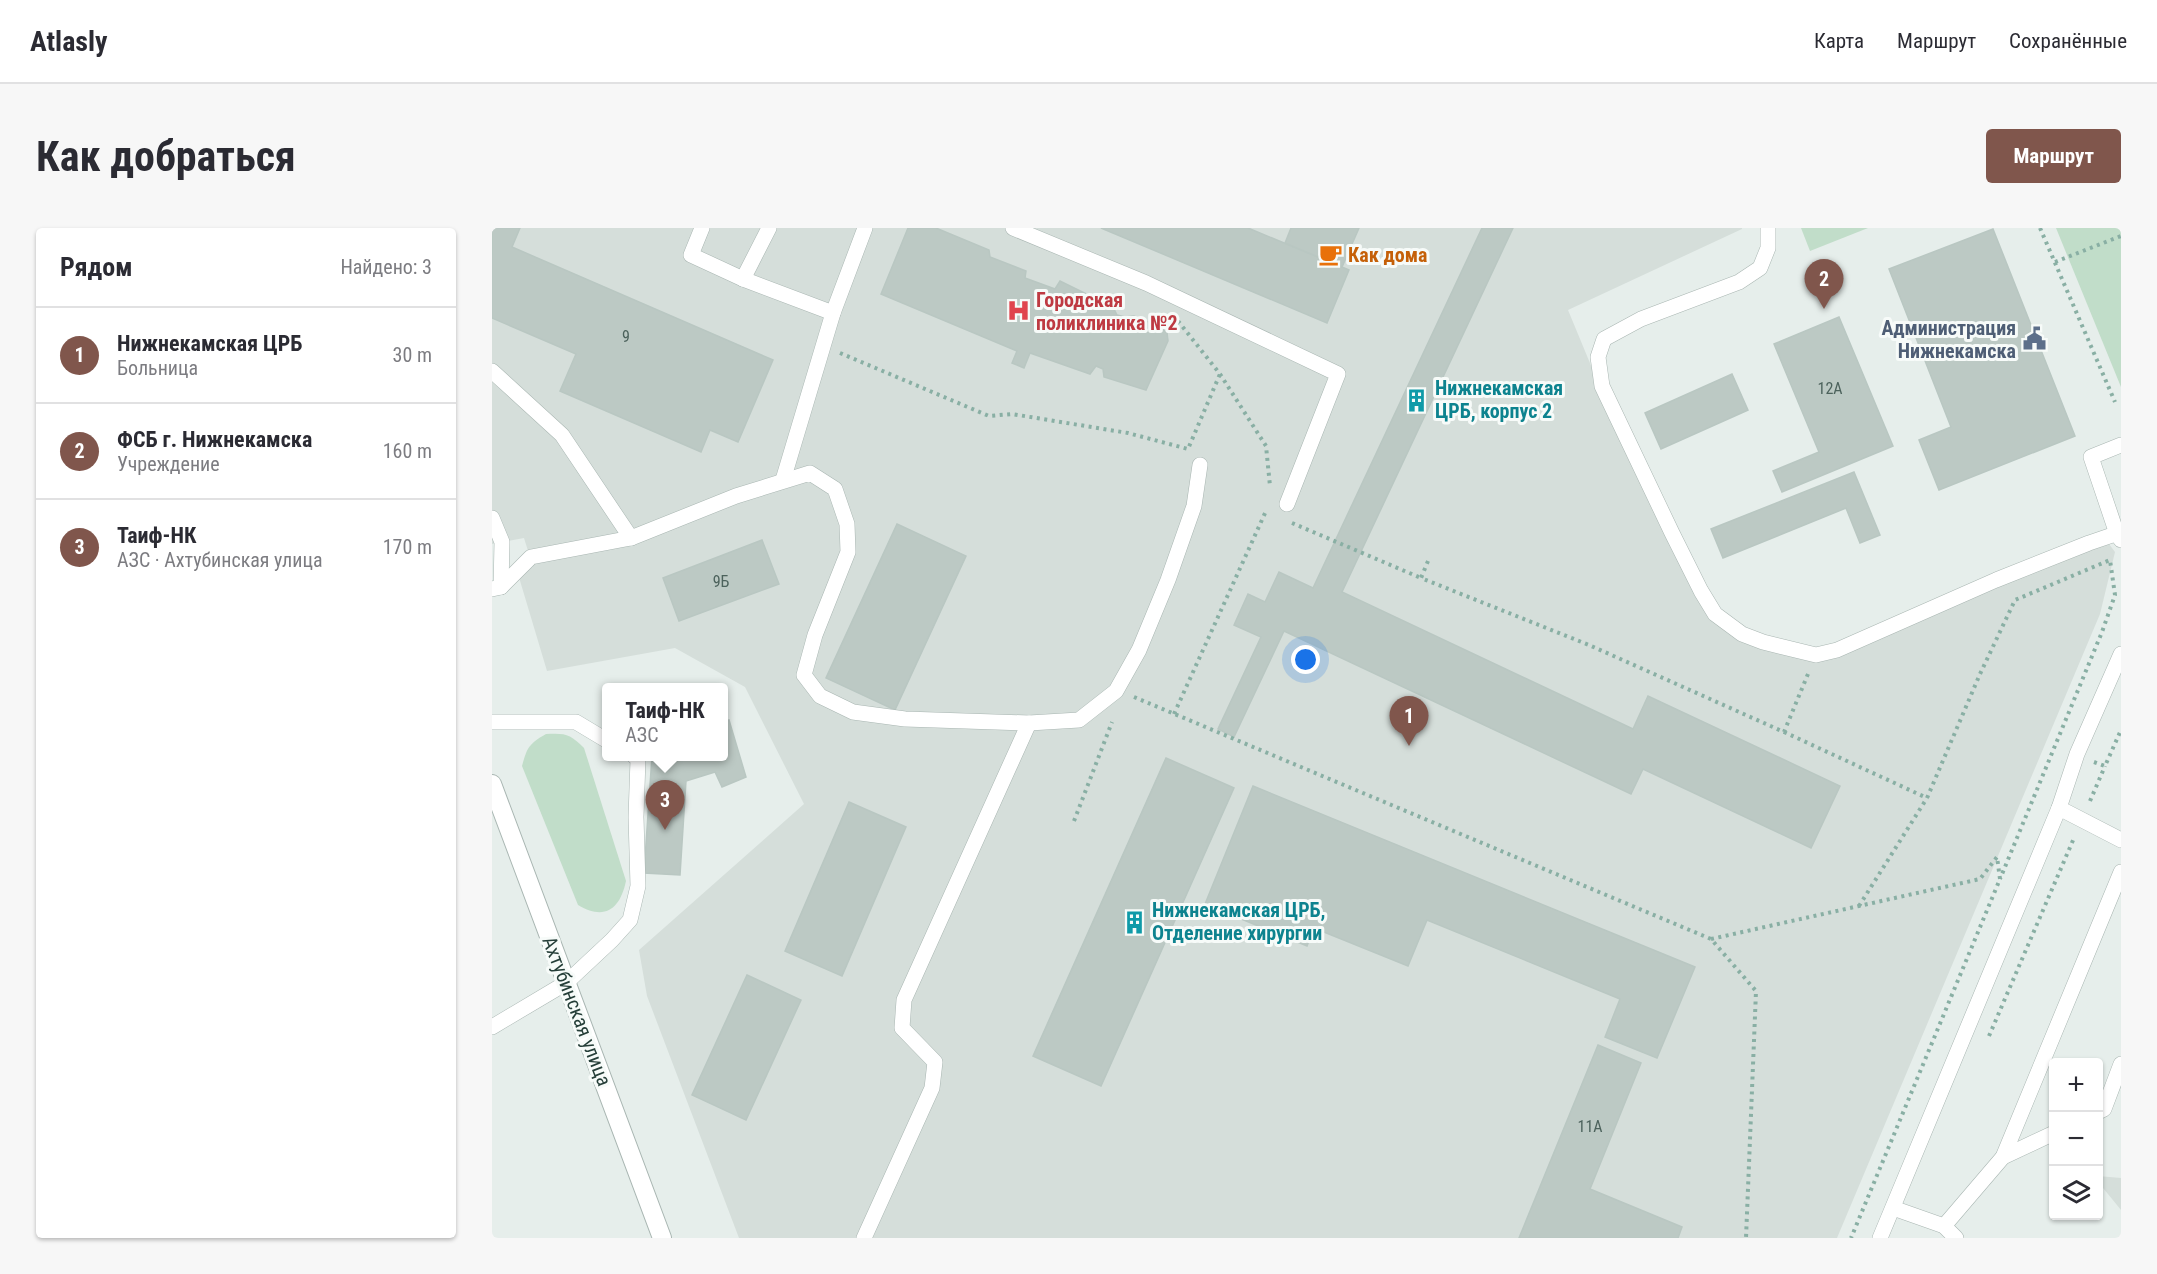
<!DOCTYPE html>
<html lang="ru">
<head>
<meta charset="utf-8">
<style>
  :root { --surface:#fff; --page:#f7f7f7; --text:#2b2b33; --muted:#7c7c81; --line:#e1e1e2; --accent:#80564c }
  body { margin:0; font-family:"Roboto Condensed",sans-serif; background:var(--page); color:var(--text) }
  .controls { position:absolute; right:18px; bottom:18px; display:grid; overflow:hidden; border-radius:6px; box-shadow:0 2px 4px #0004 }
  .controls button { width:54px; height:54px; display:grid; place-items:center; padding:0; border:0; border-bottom:2px solid var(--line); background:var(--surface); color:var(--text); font:30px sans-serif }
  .you { position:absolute; left:814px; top:432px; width:21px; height:21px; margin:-15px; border:4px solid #fff; border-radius:50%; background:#1a73e8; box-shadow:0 0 0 9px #1a73e833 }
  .badge { display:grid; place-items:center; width:39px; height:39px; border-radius:50%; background:var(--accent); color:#fff; font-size:20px; font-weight:700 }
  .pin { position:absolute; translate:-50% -50px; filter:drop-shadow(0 2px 3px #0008) }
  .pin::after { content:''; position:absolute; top:32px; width:21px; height:18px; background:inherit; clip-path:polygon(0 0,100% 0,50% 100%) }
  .popup { position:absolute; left:110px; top:455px; width:126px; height:78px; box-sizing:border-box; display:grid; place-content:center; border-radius:6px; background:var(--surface); filter:drop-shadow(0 2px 4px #0005); font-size:20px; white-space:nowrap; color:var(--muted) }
  .popup b { font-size:22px; color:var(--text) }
  .popup::after { content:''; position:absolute; left:50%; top:100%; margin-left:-12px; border:12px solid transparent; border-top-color:var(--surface) }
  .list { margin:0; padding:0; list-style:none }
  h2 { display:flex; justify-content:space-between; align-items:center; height:78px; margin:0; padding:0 24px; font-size:26px }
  h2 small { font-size:20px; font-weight:400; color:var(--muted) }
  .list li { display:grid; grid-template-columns:39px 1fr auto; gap:18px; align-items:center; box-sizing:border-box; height:96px; padding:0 24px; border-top:2px solid var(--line) }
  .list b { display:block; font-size:22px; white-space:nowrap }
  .list p { margin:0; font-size:20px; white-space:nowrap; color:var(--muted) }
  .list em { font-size:20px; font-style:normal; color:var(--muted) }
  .icon { flex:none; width:33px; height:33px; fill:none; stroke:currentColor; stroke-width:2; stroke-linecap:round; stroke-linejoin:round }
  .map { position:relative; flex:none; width:1629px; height:1010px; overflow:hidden; border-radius:6px }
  header { display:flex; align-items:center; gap:36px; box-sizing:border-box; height:84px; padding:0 30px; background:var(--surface); border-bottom:2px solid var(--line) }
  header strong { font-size:28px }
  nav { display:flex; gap:33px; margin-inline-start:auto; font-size:21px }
  .intro { display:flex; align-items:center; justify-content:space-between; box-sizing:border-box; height:144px; padding:0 36px }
  h1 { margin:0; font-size:42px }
  .button { padding:15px 27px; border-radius:6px; background:var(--accent); color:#fff; font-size:21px; font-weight:700 }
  main { display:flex; gap:36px; padding:0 36px }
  aside { flex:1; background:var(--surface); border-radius:6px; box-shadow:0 2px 4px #0004 }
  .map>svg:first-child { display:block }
  .built { fill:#d5deda }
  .green { fill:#c1ddc9 }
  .building { fill:#bcc9c4; stroke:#b9c7c2; stroke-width:1.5 }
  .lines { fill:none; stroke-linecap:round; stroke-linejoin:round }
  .service-casing { stroke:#a9b6b2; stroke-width:16 }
  .minor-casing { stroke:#a9b6b2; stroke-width:20 }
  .path { stroke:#89afa4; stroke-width:4; stroke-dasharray:3 4.5; stroke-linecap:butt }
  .service { stroke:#fff; stroke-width:15 }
  .minor { stroke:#fff; stroke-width:18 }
  .labels { text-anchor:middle; stroke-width:6; stroke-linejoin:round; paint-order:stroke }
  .number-label { font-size:16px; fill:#4c625c }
  .food-label { font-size:20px; font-weight:bold; fill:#c56008; stroke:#f7fbf9; text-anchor:start }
  .health-label { font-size:20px; font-weight:bold; fill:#be3a42; stroke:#f7fbf9; text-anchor:start }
  .service-label { font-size:20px; font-weight:bold; fill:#4e5e75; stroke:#f7fbf9; text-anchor:end }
  .culture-label { font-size:20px; font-weight:bold; fill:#0d838f; stroke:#f7fbf9; text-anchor:start }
  .street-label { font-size:20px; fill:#263f39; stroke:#f7fbf9 }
</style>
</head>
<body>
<header>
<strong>Atlasly</strong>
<nav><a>Карта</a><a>Маршрут</a><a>Сохранённые</a></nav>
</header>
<div class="intro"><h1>Как добраться</h1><a class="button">Маршрут</a></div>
<main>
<aside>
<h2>Рядом<small>Найдено: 3</small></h2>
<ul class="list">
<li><span class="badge">1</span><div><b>Нижнекамская ЦРБ</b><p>Больница</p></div><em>30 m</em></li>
<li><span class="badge">2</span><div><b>ФСБ г. Нижнекамска</b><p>Учреждение</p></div><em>160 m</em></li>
<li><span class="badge">3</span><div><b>Таиф-НК</b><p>АЗС · Ахтубинская улица</p></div><em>170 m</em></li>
</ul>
</aside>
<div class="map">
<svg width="1629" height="1010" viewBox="0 0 1629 1010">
  <rect width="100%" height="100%" fill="#e6eeeb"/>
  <!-- built -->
  <g class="built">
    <polygon points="0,0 1250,0 1250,1 1076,82 1117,181 1217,384 1311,431 1603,317 1617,316 1623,324 1608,386 1345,1010 247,1010 155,768 147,722 312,576 253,459 183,420 55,443 26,346 41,339 32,310 0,316"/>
    <polygon points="1606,948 1629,950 1629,982 1607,955"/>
  </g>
  <!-- green -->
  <g class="green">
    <polygon points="1309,0 1376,0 1318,23"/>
    <polygon points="1564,0 1629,0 1629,159"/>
    <path d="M54 506C74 505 78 506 92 520L134 653C128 681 113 693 86 677L30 538C35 519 37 516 54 506Z"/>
  </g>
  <!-- building -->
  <g class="building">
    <polygon points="0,0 28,0 20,19 281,132 246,214 218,202 209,224 68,163 84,126 0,90"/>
    <polygon points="416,0 444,0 497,22 498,29 534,43 533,50 563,61 568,53 621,79 625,87 633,89 642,88 668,99 675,105 676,113 654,162 612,149 611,141 604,138 598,146 538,125 532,140 520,135 525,123 389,66"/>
    <polygon points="609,0 756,0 857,42 835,95"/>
    <polygon points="799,0 867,0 850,39 793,15"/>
    <polygon points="990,0 1021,0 850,364 1141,501 1156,468 1348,558 1319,620 1151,541 1139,566 792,403 742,509 726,501 769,409 742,397 756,366 773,374 787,344 821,360"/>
    <polygon points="1501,1 1583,208 1447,262 1427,212 1459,199 1397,41"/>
    <polygon points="1347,89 1401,218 1290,264 1281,243 1327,224 1282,116"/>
    <polygon points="1240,146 1256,182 1169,221 1153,185"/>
    <polygon points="1362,244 1388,307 1368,315 1354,280 1231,330 1219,301"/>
    <polygon points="405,296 474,328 403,482 334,450"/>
    <polygon points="270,312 287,356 187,393 171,350"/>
    <polygon points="237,492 254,549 230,559 223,544 194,553 188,647 152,645 160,528 231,528 231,494"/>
    <polygon points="674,530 742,560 609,858 541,828"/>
    <polygon points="761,558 1203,739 1165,830 1113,809 1128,771 935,692 916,738 822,700 815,718 713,676"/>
    <polygon points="357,574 414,599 350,748 293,723"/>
    <polygon points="255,747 309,772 254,892 200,867"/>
    <polygon points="1106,817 1149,835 1098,961 1190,999 1186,1010 1027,1010"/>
  </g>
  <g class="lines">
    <defs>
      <g id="service">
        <polyline points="210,0 199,27 251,51 341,85"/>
        <polyline points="521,0 654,55 846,146 795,276"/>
        <polyline points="1276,0 1276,20 1268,40 1247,54 1149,91 1112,111 1106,129 1110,158 1180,305 1209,363 1223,386 1250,406 1271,414 1324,427 1345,422 1504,352 1597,315 1629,304"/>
        <polyline points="251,51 277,0"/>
        <polyline points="0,143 70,207 139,310"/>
        <polyline points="1629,217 1599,229 1625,306 1629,312"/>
        <polyline points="291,252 341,85 373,0"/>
        <polyline points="0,290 10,314 9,359"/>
        <polyline points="0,361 9,359 39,329 139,310 244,268 318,245 343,261 355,296 356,324 323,407 312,447 328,468 361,484 413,491 537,495 587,492 624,463 647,422 676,352 702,278 708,237"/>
        <polyline points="0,494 84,494 114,512"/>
        <polyline points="1567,580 1629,612"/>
        <polyline points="0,799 74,755 120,712 138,692 146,658 144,589 146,531 142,528"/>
        <polyline points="1606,884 1612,881 1629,836"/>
        <polyline points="1511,929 1562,905"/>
        <polyline points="1401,980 1452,998 1464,1010"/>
        <polyline points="1452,998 1511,929 1629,644"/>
        <polyline points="372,1010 440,860 443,834 410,800 412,772 537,495"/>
        <polyline points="1388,1010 1567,580 1585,526 1629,426"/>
      </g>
      <polyline id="minor" points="0,556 170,1010"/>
    </defs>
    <!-- service casing -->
    <use href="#service" class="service-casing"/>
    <!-- minor casing -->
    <use href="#minor" class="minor-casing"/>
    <!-- path -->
    <g class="path">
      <polyline points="1548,0 1623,174"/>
      <polyline points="1563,34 1629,8"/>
      <polyline points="686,93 728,146 774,218 778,258"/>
      <polyline points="348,125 497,188 520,186 636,205 696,221 728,146"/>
      <polyline points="800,295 929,350"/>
      <polyline points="936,333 929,350 1097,417 1292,504 1316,446"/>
      <polyline points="642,469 1219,711 1264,763 1254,1010"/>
      <polyline points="682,486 774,283"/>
      <polyline points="1292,504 1435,570 1488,446 1523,372 1618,332 1623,367 1610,404 1508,651"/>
      <polyline points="1602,534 1613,538 1629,502"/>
      <polyline points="1598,573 1613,538"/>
      <polyline points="582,593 620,494"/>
      <polyline points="1367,678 1435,570"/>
      <polyline points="1219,711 1488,651 1505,629 1508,651 1359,1010"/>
      <polyline points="1497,808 1582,610"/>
    </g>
    <!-- service -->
    <use href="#service" class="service"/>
    <!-- minor -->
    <use href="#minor" class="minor"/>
  </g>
  <!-- icons -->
  <defs>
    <symbol id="cafe-bare" viewBox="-9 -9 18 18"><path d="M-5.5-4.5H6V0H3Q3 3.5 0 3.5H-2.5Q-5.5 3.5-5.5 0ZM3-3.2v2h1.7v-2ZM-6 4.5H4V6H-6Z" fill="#e8710a" stroke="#f7fbf9" stroke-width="2.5" paint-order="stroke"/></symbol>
    <symbol id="hospital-bare" viewBox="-9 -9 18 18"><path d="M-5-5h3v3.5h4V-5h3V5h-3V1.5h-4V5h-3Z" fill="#e0444e" stroke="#f7fbf9" stroke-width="2.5" paint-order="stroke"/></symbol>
    <symbol id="civic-bare" viewBox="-9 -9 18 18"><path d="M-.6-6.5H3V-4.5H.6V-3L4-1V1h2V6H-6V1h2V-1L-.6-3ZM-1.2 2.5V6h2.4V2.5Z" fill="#5c6f8a" stroke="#f7fbf9" stroke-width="2.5" paint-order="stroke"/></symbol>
    <symbol id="building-bare" viewBox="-9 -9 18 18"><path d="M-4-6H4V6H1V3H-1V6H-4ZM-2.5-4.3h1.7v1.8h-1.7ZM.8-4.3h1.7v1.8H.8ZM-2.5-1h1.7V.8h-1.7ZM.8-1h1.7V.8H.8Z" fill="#0f9aa8" stroke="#f7fbf9" stroke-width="2.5" paint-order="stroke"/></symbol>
  </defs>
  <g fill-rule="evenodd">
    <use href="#cafe-bare" x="822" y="10" width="33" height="33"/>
    <use href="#hospital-bare" x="510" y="66" width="33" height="33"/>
    <use href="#civic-bare" x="1526" y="94" width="33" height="33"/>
    <use href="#building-bare" x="908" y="156" width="33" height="33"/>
    <use href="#building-bare" x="626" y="678" width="33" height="33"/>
  </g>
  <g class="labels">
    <!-- number labels -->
    <g class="number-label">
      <text x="134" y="114">9</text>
      <text x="1338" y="166">12А</text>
      <text x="229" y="359">9Б</text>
      <text x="1098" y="904">11А</text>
    </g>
    <!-- food labels -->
    <g class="food-label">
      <text x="856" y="34">Как дома</text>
    </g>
    <!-- health labels -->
    <g class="health-label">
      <text x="544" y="79">Городская<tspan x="544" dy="23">поликлиника №2</tspan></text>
    </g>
    <!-- service labels -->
    <g class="service-label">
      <text x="1524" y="107">Администрация<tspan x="1524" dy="23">Нижнекамска</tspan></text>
    </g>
    <!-- culture labels -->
    <g class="culture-label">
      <text x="943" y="167">Нижнекамская<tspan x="943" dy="23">ЦРБ, корпус 2</tspan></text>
      <text x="660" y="689">Нижнекамская ЦРБ,<tspan x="660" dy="23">Отделение хирургии</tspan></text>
    </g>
    <!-- street labels -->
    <g class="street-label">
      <text transform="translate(85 783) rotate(69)" y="7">Ахтубинская улица</text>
    </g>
  </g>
</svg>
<div class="controls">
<button>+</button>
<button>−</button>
<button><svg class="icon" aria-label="layers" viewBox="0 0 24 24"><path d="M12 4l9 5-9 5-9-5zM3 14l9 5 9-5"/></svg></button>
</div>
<div class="you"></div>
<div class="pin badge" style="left:917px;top:518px">1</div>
<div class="pin badge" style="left:1332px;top:81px">2</div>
<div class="pin badge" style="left:173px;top:602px">3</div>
<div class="popup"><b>Таиф-НК</b>АЗС</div>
</div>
</main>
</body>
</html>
